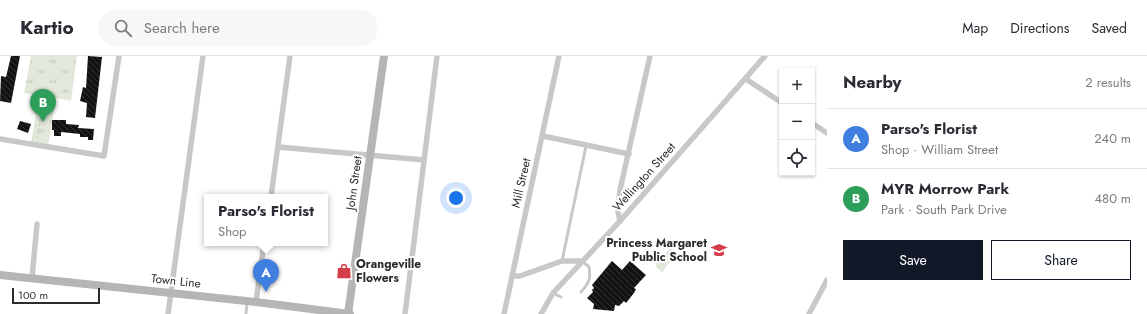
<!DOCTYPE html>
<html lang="en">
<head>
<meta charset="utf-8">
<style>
  :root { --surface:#fff; --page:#f7f7f7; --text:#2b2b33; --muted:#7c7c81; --line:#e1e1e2; --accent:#111827 }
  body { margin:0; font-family:Jost,sans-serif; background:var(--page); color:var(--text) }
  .controls { position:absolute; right:12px; top:12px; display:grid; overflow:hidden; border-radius:0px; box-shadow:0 1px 3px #0004 }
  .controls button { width:36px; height:36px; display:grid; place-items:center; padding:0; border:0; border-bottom:1px solid var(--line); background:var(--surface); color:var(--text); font:20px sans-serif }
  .scale { position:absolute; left:12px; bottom:10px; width:88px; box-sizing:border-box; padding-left:4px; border:2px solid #2b2b2b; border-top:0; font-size:11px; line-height:14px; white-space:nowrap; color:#2b2b2b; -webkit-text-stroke:3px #fff; paint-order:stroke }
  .you { position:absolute; left:456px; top:142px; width:14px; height:14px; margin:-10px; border:3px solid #fff; border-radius:50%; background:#1a73e8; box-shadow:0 0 0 6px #1a73e833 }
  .badge { display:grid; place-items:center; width:26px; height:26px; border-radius:50%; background:var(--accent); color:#fff; font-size:13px; font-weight:700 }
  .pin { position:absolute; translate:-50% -33px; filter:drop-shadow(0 1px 2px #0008) }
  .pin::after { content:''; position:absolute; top:21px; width:14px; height:12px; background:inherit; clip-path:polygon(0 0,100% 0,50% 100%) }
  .popup { position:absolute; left:204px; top:138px; width:124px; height:52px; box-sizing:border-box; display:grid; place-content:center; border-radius:0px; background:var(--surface); filter:drop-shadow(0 1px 3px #0005); font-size:13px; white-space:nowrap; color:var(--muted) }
  .popup b { font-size:15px; color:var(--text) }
  .popup::after { content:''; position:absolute; left:50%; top:100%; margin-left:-8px; border:8px solid transparent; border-top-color:var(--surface) }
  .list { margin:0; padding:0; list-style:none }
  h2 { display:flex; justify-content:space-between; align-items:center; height:52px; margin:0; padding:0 16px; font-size:17px }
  h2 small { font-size:13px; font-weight:400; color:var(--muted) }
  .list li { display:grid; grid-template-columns:26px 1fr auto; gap:12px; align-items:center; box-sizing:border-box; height:60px; padding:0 16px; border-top:1px solid var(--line) }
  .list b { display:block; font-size:15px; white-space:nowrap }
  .list p { margin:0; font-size:13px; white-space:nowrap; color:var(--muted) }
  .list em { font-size:13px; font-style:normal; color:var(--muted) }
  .actions { display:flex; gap:8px; padding:12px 16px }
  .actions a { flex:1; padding:9px 0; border:1px solid var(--accent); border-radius:0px; text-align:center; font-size:14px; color:var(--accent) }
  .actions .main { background:var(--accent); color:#fff }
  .icon { flex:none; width:22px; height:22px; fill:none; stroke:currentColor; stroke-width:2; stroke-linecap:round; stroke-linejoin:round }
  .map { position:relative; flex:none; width:827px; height:258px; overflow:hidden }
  header { display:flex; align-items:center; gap:24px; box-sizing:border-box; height:56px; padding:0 20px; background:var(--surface); border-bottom:1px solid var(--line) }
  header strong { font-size:19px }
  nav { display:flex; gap:22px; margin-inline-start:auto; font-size:14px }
  .search { width:280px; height:36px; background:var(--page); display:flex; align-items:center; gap:10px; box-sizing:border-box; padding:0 14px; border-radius:22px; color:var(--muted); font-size:15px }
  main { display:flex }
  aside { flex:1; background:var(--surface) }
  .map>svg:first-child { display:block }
  .park { fill:url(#park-tufts) }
  .building { fill:url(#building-back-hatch) }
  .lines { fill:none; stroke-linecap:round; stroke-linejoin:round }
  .path { stroke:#c8c8c8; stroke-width:1; stroke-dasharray:2 2; stroke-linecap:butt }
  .service { stroke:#c8c8c8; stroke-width:3 }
  .minor { stroke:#c8c8c8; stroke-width:5.5 }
  .secondary { stroke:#b5b5b5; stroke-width:8 }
  .labels { text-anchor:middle; stroke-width:4; stroke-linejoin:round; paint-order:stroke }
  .street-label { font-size:12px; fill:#2b2b2b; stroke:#fff }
  .poi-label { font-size:12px; font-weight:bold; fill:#2b2b2b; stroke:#fff; text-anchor:end }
</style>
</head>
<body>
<header>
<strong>Kartio</strong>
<div class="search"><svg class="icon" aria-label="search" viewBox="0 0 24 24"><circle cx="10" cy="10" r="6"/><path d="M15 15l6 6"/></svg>Search here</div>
<nav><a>Map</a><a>Directions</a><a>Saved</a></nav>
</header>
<main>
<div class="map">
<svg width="827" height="258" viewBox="0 0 827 258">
  <defs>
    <pattern id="park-tufts" width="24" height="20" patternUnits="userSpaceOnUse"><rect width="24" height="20" fill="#e2e8da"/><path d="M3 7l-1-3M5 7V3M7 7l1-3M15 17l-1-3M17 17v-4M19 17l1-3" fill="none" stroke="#c2c7bb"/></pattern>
    <pattern id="building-back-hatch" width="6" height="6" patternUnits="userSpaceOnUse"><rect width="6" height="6" fill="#121212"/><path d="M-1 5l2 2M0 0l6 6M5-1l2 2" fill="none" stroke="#353535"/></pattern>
  </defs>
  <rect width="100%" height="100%" fill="#fff"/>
  <!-- park -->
  <g class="park">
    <polygon points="31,0 77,0 71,45 56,42 48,90 31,87 39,40 24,37"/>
    <polygon points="671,192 677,197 662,216 656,211 656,208"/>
  </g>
  <!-- building -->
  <g class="building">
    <polygon points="11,0 20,0 11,47 0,45 1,20 6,21"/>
    <polygon points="88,0 102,1 95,62 86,61 87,47 80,45 83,31 86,32"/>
    <polygon points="52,64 66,64 66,68 79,69 78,72 94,73 93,84 88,84 88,81 80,81 80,78 61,76 61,80 54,80 54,74 52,74"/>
    <polygon points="20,65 31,68 28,77 17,73"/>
    <polygon points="612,205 622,214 630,205 646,219 634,232 636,233 634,237 626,247 624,245 619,250 615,249 614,255 593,253 594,248 587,242 593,236 592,234 594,232 592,229"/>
  </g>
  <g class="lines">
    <!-- path -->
    <polyline class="path" points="37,82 45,39"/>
    <!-- service -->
    <g class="service">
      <polyline points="562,205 586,90"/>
      <path d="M581 236C589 227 591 223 589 211L582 205"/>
      <polyline points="553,237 561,241"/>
      <polyline points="246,258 247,247"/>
    </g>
    <!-- minor -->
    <g class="minor">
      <polyline points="746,23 782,47"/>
      <polyline points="812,67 827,77"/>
      <polyline points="543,80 629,98"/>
      <polyline points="0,83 104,100 119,0"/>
      <polyline points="278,91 424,104"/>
      <polyline points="271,141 290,0"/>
      <polyline points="620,165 618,156 620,134 650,0"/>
      <polyline points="512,220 520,220 562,205 582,205"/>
      <polyline points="32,222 37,168"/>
      <polyline points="256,246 264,187"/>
      <polyline points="168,258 203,0"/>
      <polyline points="405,258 437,0"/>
      <polyline points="504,258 559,0"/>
      <polyline points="541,258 553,237 620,165 765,0"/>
      <polyline points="809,258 827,224"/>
    </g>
    <!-- secondary -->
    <g class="secondary">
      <polyline points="0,219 256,246 350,258"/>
      <polyline points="348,258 384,0"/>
    </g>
  </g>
  <!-- icons -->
  <defs>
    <symbol id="school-bare" viewBox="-9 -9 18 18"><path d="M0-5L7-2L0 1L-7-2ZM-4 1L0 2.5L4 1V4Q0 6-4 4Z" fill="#d33d4c" stroke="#fff" stroke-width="2.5" paint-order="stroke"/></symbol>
    <symbol id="shop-bare" viewBox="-9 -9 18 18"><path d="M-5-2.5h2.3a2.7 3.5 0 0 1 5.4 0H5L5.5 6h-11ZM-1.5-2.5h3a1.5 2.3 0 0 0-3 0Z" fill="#d33d4c" stroke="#fff" stroke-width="2.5" paint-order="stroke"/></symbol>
  </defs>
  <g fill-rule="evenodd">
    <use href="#school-bare" x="708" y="183" width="22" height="22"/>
    <use href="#shop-bare" x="333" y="204" width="22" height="22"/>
  </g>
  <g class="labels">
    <!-- street labels -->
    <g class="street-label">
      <text transform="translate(644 121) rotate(-48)" y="4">Wellington Street</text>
      <text transform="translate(354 127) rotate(-82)" y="4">John Street</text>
      <text transform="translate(521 127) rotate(-77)" y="4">Mill Street</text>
      <text transform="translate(176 225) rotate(6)" y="4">Town Line</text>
    </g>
    <!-- poi labels -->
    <g class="poi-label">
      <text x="707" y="191">Princess Margaret<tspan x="707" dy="14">Public School</tspan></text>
      <text x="356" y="212" text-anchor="start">Orangeville<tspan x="356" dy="14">Flowers</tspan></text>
    </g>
  </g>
</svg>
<div class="controls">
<button>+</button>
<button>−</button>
<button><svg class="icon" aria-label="locate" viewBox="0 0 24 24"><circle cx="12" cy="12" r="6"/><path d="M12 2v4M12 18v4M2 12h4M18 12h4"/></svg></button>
</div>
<div class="scale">100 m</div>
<div class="you"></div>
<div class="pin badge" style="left:266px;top:236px;background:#3f7fe0">A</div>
<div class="popup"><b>Parso's Florist</b>Shop</div>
<div class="pin badge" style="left:43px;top:66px;background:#2e9e5b">B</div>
</div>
<aside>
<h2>Nearby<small>2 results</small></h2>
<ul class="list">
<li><span class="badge" style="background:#3f7fe0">A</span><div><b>Parso's Florist</b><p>Shop · William Street</p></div><em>240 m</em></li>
<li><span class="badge" style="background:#2e9e5b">B</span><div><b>MYR Morrow Park</b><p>Park · South Park Drive</p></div><em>480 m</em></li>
</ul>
<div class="actions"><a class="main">Save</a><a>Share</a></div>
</aside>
</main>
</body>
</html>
